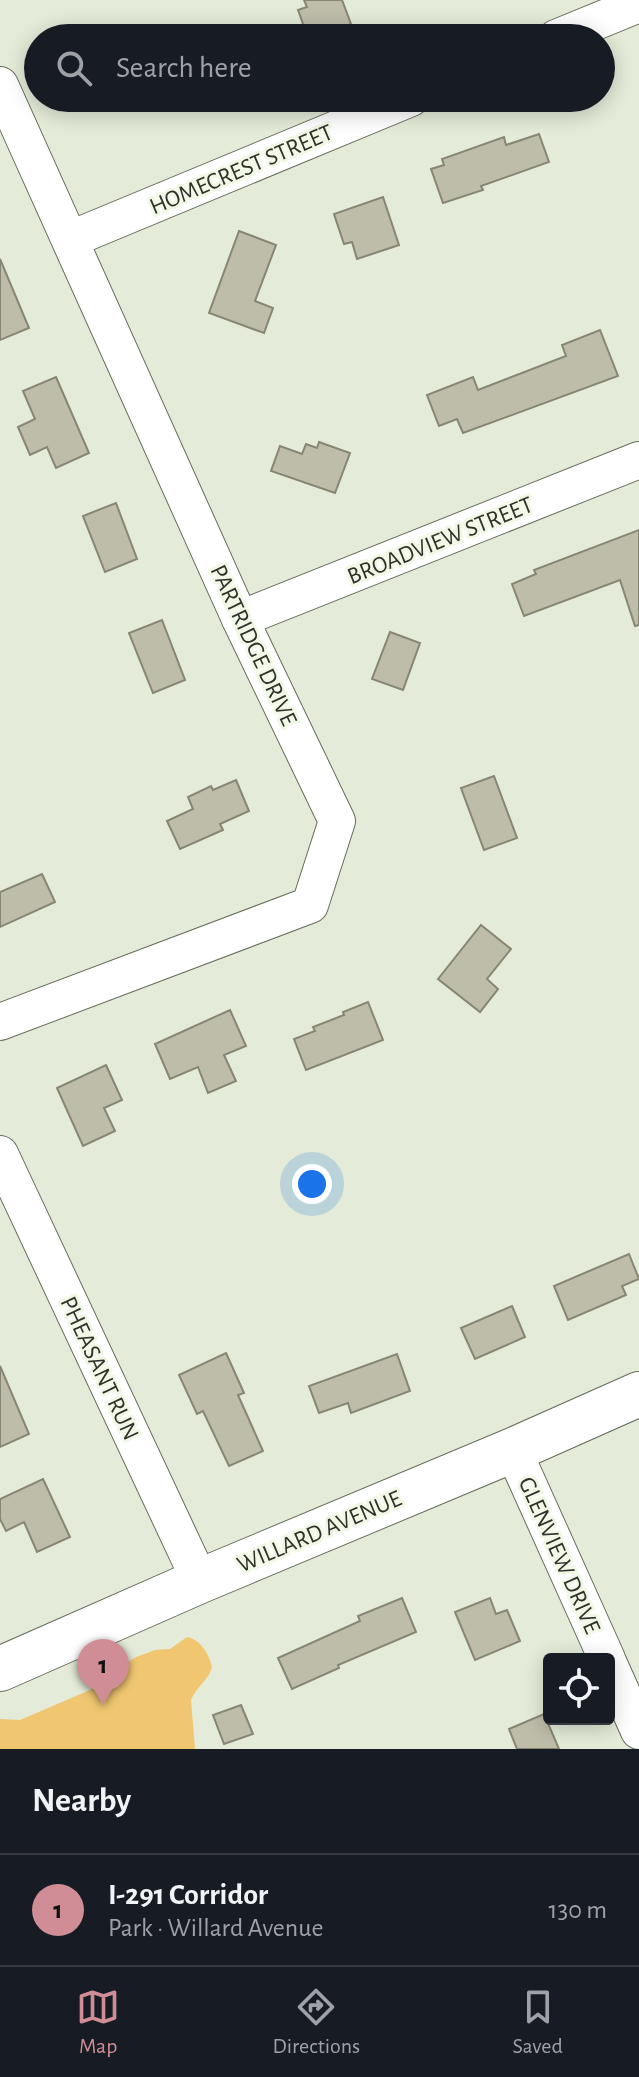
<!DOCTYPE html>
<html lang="en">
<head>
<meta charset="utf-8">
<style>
  :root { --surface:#171b24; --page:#242831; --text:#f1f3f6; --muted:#9ea1a6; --line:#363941; --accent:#d08d96 }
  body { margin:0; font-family:"Alegreya Sans",sans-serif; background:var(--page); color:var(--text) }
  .controls { position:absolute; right:24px; bottom:24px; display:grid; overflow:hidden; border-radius:8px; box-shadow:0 4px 20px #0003 }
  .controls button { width:72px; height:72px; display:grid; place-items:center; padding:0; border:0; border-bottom:2px solid var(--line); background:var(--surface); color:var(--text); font:40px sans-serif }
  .you { position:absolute; left:312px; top:1184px; width:28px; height:28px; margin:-20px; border:6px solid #fff; border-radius:50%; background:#1a73e8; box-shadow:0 0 0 12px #1a73e833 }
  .badge { display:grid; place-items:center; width:52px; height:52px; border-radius:50%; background:var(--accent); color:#111; font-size:26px; font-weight:700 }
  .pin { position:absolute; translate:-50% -66px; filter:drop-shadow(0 2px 4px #0008) }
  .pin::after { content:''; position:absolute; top:42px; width:28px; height:24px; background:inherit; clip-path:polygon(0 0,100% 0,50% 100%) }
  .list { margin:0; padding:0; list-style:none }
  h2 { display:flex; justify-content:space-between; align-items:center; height:104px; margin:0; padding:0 32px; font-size:34px }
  h2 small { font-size:26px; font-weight:400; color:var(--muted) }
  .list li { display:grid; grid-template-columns:52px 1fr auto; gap:24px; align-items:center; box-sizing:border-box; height:112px; padding:0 32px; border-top:2px solid var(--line) }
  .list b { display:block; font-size:30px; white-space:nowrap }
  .list p { margin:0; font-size:26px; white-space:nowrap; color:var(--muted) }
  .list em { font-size:26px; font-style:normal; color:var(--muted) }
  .icon { flex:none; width:44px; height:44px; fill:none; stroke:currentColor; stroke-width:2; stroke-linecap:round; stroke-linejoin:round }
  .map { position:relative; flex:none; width:639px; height:1749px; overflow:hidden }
  .search { position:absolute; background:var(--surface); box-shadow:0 4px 20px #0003; left:24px; right:24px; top:24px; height:88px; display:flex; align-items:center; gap:20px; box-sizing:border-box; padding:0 28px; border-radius:44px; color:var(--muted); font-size:30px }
  .sheet { height:216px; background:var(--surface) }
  nav { display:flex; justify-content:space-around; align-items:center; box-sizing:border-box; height:112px; border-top:2px solid var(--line); background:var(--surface); font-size:22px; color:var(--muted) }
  nav a { display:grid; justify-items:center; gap:4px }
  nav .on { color:var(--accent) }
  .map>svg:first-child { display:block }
  .green { fill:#f0c770 }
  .building { fill:#bebdaa; stroke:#878674; stroke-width:2 }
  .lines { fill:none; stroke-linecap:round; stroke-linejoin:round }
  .minor-casing { stroke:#676d5c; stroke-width:38 }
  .major-casing { stroke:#676d5c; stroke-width:46 }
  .minor { stroke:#fff; stroke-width:36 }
  .major { stroke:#fff; stroke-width:44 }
  .labels { text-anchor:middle; stroke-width:6; stroke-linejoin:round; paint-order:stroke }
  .street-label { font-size:24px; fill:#2f312a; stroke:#f1f8e5 }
</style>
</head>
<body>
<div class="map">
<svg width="639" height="1749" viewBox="0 0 639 1749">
  <rect width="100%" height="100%" fill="#e4ebd8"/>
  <!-- green -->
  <path class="green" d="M187 1637C200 1639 209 1654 212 1667 209 1680 196 1687 191 1700L195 1749H0V1719L20 1720 90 1690 120 1667 136 1657 155 1650 170 1649Z"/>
  <!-- building -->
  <g class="building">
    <polygon points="304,0 342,0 351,24 313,38 308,38 298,10 307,7"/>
    <polygon points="539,134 549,162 481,186 483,190 443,203 431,169 444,165 442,159 504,137 506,145"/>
    <polygon points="383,197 399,245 357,259 352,242 344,244 334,214"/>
    <polygon points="239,231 276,245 255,301 273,308 264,333 209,313"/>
    <polygon points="0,259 29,328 0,340"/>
    <polygon points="600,330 618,376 463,433 457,419 439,426 427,395 473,377 478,390 566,356 562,345"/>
    <polygon points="56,377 89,453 56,468 47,447 30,455 18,427 35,419 23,391"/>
    <polygon points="319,442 350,453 335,493 271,471 280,446 302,454 306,444 317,448"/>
    <polygon points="116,503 137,559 105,572 83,516"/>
    <polygon points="639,530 639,625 635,626 620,580 524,616 512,584 536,574 534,570"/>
    <polygon points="162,620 185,680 153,693 129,633"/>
    <polygon points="390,632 420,643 403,690 372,679"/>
    <polygon points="494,776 517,838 484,850 461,788"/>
    <polygon points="236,780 249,811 220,824 223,830 180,849 167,821 193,809 188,797 211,786 213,790"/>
    <polygon points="42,874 55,902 0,927 0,892"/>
    <polygon points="481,925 511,949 487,979 498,989 480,1012 438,979"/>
    <polygon points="368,1002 383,1040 306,1070 294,1039 315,1031 313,1027 344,1015 343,1012"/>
    <polygon points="230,1010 246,1046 224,1055 236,1081 208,1093 198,1067 170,1079 155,1044"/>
    <polygon points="106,1065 122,1100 104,1108 115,1131 83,1146 57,1088"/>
    <polygon points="629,1254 639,1279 622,1286 626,1295 568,1320 554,1286"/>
    <polygon points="512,1306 525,1337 475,1359 461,1328"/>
    <polygon points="226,1353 244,1393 238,1395 263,1451 229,1466 203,1411 197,1414 179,1375"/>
    <polygon points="397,1354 410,1391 351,1413 348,1403 319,1413 309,1386"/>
    <polygon points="0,1366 29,1434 0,1447"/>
    <polygon points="43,1479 70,1537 37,1552 24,1522 6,1531 0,1519 0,1499"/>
    <polygon points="402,1598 416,1632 338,1665 339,1668 292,1689 278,1658 360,1621 358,1616"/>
    <polygon points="490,1598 496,1614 507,1610 520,1641 475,1660 455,1612"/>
    <polygon points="241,1705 253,1734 224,1744 213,1715"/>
    <polygon points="544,1714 559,1749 517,1749 509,1729"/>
  </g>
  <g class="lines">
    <defs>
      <g id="minor">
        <polyline points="556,38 639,4"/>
        <polyline points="0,85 240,619 337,821 310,905 0,1022"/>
        <polyline points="71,239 411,98"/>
        <polyline points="240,619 639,460"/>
        <polyline points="0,1154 200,1581"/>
        <polyline points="513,1450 607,1659"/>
        <polyline points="609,1664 639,1731"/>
      </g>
      <polyline id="major" points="0,1669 200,1581 513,1450 639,1394"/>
    </defs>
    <!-- minor casing -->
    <use href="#minor" class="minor-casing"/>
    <!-- major casing -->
    <use href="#major" class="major-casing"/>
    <!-- minor -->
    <use href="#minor" class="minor"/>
    <!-- major -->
    <use href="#major" class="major"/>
  </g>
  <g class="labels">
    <!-- street labels -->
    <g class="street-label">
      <text transform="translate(241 169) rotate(-23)" y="8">HOMECREST STREET</text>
      <text transform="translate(440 540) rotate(-22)" y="8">BROADVIEW STREET</text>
      <text transform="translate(254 645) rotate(65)" y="8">PARTRIDGE DRIVE</text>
      <text transform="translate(100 1368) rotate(65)" y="8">PHEASANT RUN</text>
      <text transform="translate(319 1531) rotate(-23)" y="8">WILLARD AVENUE</text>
      <text transform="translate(560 1555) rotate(66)" y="8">GLENVIEW DRIVE</text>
    </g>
  </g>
</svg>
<div class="controls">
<button><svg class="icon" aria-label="locate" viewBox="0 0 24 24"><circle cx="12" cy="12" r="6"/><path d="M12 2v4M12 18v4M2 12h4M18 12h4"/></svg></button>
</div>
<div class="you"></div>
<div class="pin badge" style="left:103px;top:1705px">1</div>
<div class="search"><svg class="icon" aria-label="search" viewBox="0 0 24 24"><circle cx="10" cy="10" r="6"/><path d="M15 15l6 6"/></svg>Search here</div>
</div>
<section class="sheet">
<h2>Nearby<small></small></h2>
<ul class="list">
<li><span class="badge">1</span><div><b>I-291 Corridor</b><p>Park · Willard Avenue</p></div><em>130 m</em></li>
</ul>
</section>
<nav>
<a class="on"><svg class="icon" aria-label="map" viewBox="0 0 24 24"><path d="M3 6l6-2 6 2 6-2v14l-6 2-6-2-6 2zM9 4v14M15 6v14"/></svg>Map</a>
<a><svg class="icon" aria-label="directions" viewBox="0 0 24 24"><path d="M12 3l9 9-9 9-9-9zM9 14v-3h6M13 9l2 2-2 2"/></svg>Directions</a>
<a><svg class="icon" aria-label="saved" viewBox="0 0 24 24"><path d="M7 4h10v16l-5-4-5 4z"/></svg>Saved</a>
</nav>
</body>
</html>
